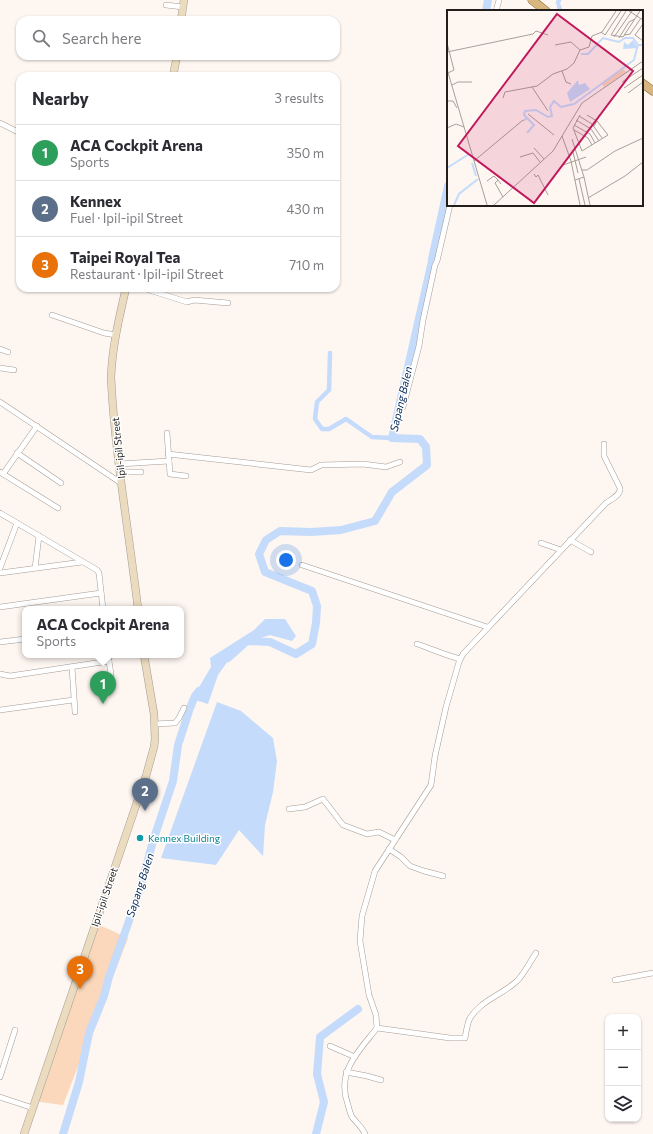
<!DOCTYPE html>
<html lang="en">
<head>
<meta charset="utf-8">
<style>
  :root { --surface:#fff; --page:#f2f2f3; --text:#2b2b33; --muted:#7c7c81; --line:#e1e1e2; --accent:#2f7781 }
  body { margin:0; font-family:Commissioner,sans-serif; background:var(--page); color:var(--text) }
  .controls { position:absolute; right:12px; bottom:12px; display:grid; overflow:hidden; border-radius:8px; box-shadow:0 1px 3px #0004 }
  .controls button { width:36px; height:36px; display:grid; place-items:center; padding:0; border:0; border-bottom:1px solid var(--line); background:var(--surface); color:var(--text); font:20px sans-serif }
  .you { position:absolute; left:286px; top:560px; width:14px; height:14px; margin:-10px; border:3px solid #fff; border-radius:50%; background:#1a73e8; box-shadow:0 0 0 6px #1a73e833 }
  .badge { display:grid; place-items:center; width:26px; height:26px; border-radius:50%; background:var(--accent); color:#fff; font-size:13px; font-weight:700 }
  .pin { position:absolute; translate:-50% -33px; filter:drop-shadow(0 1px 2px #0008) }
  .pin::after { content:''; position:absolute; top:21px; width:14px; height:12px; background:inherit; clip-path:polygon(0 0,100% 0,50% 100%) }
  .popup { position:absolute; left:22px; top:606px; width:162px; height:52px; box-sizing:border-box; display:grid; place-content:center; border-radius:8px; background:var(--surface); filter:drop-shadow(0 1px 3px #0005); font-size:13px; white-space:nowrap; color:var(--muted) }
  .popup b { font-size:15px; color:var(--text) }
  .popup::after { content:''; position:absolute; left:50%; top:100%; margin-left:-8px; border:8px solid transparent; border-top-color:var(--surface) }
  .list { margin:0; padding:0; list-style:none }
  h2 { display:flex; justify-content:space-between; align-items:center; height:52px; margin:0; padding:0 16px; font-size:17px }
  h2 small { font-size:13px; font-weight:400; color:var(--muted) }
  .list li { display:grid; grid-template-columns:26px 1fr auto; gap:12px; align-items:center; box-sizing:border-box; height:56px; padding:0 16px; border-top:1px solid var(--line) }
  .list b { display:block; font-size:15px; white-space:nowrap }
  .list p { margin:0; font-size:13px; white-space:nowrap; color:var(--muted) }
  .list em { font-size:13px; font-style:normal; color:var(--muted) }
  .icon { flex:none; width:22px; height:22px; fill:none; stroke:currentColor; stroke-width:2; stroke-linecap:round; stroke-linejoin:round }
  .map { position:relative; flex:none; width:653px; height:1134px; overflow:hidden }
  .search { position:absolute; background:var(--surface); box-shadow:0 1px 3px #0004; left:16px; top:16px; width:324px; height:44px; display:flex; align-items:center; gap:10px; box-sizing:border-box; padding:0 14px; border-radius:12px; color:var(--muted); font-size:15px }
  .panel { position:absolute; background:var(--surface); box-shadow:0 1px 3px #0004; left:16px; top:72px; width:324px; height:220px; border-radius:12px }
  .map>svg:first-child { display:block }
  .green { fill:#fbd7bb }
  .water { fill:#c4dbfb }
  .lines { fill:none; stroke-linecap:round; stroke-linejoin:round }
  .stream { stroke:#c4dbfb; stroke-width:1.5 }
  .canal { stroke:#c4dbfb; stroke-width:4.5 }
  .river { stroke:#c4dbfb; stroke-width:8 }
  .street-casing { stroke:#a39c96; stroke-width:6 }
  .secondary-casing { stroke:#a39c96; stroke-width:8 }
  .primary-casing { stroke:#866226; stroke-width:9 }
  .street { stroke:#fff; stroke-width:5 }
  .secondary { stroke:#ebdbbf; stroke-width:7 }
  .primary { stroke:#d7b680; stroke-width:8 }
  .culture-dot { fill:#0f9aa8; stroke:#fff; stroke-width:1.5 }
  .labels { text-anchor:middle; stroke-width:3; stroke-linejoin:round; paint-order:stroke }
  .street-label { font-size:10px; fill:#211e1c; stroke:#fff }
  .culture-label { font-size:10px; fill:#0d838f; stroke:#fff; text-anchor:start }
  .water-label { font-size:11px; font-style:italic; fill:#042756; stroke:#fff }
  .inset-river { fill:none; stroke:#c4dbfb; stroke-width:2 }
  .inset-road { fill:none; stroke:#a6a09c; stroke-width:1 }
  .view { fill:#c2185b; fill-opacity:0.15; stroke:#c2185b; stroke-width:2 }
  .inset-edge { fill:none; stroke:#211e1c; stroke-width:2 }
</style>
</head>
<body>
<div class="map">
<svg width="653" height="1134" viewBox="0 0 653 1134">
  <rect width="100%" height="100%" fill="#fef6f1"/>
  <!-- green -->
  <polygon class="green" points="95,923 128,938 63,1105 33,1101 56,1027"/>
  <!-- water -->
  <g class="water">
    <polygon points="265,619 285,619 296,636 292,641 270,635 240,644 218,675 208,704 192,699 211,667 210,658 254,630"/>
    <polygon points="217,702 241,711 273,738 277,761 273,792 265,825 263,856 239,830 216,865 161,858"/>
  </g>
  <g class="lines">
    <!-- stream -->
    <polyline class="stream" points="420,439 421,438"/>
    <!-- canal -->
    <g class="canal">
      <polyline points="558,3 559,0"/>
      <polyline points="559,6 560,11"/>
      <polyline points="330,353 329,390 317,402 315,419 322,429 329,429 346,419 372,437 392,438"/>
    </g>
    <!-- river -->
    <g class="river">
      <polyline points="486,11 488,0"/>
      <polyline points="432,259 448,186"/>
      <polyline points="228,658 247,641 270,642 296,654 312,644 316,623 317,606 312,591 265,572 259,554 266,540 280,531 311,532 341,530 375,521 392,492 427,465 426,447 420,439 392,438 432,261"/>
      <polyline points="63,1134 79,1082 89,1033 104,996 109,977 140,890 153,841 173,781 178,745 190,708 195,696 199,691"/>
      <polyline points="316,1134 324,1102 317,1074 320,1037 358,1009"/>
    </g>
    <defs>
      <g id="street">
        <polyline points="166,5 183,7"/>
        <polyline points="496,11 499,0"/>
        <polyline points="0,123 20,133"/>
        <polyline points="143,288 187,302 194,300 228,303"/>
        <polyline points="52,315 104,333 116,335"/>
        <polyline points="0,349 8,352"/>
        <polyline points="0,368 14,370"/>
        <polyline points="0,402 121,483"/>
        <polyline points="403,407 419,346 423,320 435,265 437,261 450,205"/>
        <polyline points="167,433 170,474 186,476"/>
        <polyline points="17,453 61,483"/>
        <polyline points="168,454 311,470 321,465 363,464 386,467 400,462"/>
        <polyline points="119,464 169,461"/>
        <polyline points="0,472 58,508"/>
        <polyline points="120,472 141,472"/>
        <polyline points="3,474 37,426"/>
        <polyline points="0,513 97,570 99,573 103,609"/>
        <polyline points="570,540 591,552"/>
        <polyline points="541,543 561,550"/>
        <polyline points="302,565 487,627"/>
        <polyline points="0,568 17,523"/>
        <polyline points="35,568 39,536"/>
        <polyline points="0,573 82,562"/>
        <polyline points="0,607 101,593"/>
        <polyline points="0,642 25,639"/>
        <path d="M417 644C432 649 445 655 460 659"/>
        <polyline points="108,655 111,674"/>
        <polyline points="72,667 75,712"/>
        <polyline points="0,674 10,676 109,661"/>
        <polyline points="0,710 73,700"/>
        <polyline points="154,724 175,723 179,718 184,708"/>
        <polyline points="289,809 305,807 323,799 343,825 367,834 379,832 395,840"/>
        <polyline points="389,849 401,857 410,866 424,871 443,876"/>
        <polyline points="615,980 653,973"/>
        <path d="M377 1028 376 1015 369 995 360 941 362 916 375 871 431 785 435 756 446 707 459 662 463 654 606 503C612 499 621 495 620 488L604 456V444"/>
        <path d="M377 1028 450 1038H465C466 1032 467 1026 469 1020 479 1001 502 995 517 981 524 974 530 962 536 953"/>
        <polyline points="330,1046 355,1057"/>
        <polyline points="346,1072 367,1076 381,1080"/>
        <polyline points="0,1077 15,1030"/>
        <polyline points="0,1097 33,1108"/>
        <path d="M365 1134C362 1127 357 1123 352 1117 350 1113 349 1109 348 1105 336 1072 358 1052 377 1028"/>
      </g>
      <g id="secondary">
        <polyline points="181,20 184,0"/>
        <polyline points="173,76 177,56"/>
        <path d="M126 288C119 318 112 348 111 378 115 456 129 532 138 609"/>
        <polyline points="24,1134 146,776 154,747 155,739 154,714 144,655"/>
      </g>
      <g id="primary">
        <polyline points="532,0 546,11"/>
        <polyline points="642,83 653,91"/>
      </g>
    </defs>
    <!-- street casing -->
    <use href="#street" class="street-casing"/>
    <!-- secondary casing -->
    <use href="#secondary" class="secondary-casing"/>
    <!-- primary casing -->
    <use href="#primary" class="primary-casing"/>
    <!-- street -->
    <use href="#street" class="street"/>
    <!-- secondary -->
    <use href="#secondary" class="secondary"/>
    <!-- primary -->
    <use href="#primary" class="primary"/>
  </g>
  <!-- markers -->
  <circle class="culture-dot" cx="140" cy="838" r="4"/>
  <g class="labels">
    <!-- street labels -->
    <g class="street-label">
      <text transform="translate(118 448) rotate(-96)" y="4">Ipil-ipil Street</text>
      <text transform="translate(104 897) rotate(-71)" y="4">Ipil-ipil Street</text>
    </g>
    <!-- culture labels -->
    <g class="culture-label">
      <text x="148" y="842">Kennex Building</text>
    </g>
    <!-- water labels -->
    <g class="water-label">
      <text transform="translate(401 399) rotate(-77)" y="4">Sapang Balen</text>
      <text transform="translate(140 885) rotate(-72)" y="4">Sapang Balen</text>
    </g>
  </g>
  <!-- overview -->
  <g transform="translate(447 10)">
    <rect width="196" height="196" fill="#fef6f1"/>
    <path d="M176 59 179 62 157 77 154 73Z" fill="#fbd7bb"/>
    <path d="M186 30 191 38 176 39 177 32 181 35ZM131 70 132 75 138 73 143 79 123 92 120 83Z" fill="#c4dbfb"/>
    <path class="inset-river" d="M134 44H141L156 28 172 32 178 28H186L191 35H196M76 111 80 108 77 105 78 101 89 100 101 107 105 106 103 97 107 91 114 97 127 94 187 50 191 34M80 123 87 115 80 108M25 153 29 166M0 158 22 144M7 195 12 184 31 169"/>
    <path class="inset-road" d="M179 1 164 25 176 27 193 1M182 1 196 10M196 14 188 25 196 31M154 22 158 25 174 1M177 25 183 24 194 8M167 27 185 1M172 28 182 12 188 9M0 33 7 60 1 63M108 35 124 32 133 40M133 40 142 37 145 26 155 22 169 1M0 42 86 24 89 21 101 25M0 59 40 195M115 61 119 72 124 74M175 72 196 58M5 75 11 72H25M85 77 101 101M177 78 196 65M181 83 196 72M56 88 58 82 90 76 106 64 120 59 127 53 133 40M1 91H6L10 98M81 104 107 125M133 105 126 118 135 141 161 125 150 111M140 105 150 111 147 116M132 106 145 114 155 128M129 110 144 119 152 131M127 115 143 124 148 133M0 118 9 114 17 117M127 120 141 128 145 135M115 126 124 151 133 195M125 129 137 167M87 138 97 149M126 142 131 163M73 147 86 143 93 152M27 151 76 110M116 155 139 147M135 160H140L168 141 196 128M87 164 89 167 91 165 101 185M132 169 138 195M128 170 137 167 143 195M40 171 47 166 51 170M54 174 51 170 48 173 56 187M141 188 178 166 196 152M47 195 106 141 135 93 196 51"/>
    <path class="view" d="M110 4 186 61 87 193 11 136Z"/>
    <rect width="196" height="196" class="inset-edge"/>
  </g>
</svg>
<div class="controls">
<button>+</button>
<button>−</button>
<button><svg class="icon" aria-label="layers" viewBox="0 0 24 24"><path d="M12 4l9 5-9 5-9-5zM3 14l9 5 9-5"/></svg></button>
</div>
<div class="you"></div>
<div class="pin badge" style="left:103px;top:704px;background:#2e9e5b">1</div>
<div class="popup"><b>ACA Cockpit Arena</b>Sports</div>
<div class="pin badge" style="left:145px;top:811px;background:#5c6f8a">2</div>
<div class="pin badge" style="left:80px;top:989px;background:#e8710a">3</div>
<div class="search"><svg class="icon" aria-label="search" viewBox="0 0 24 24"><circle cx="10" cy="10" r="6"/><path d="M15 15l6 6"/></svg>Search here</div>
<section class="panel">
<h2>Nearby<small>3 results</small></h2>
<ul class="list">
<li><span class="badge" style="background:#2e9e5b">1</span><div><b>ACA Cockpit Arena</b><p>Sports</p></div><em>350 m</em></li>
<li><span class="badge" style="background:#5c6f8a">2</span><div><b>Kennex</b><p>Fuel · Ipil-ipil Street</p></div><em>430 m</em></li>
<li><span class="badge" style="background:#e8710a">3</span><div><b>Taipei Royal Tea</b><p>Restaurant · Ipil-ipil Street</p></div><em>710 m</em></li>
</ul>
</section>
</div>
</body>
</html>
